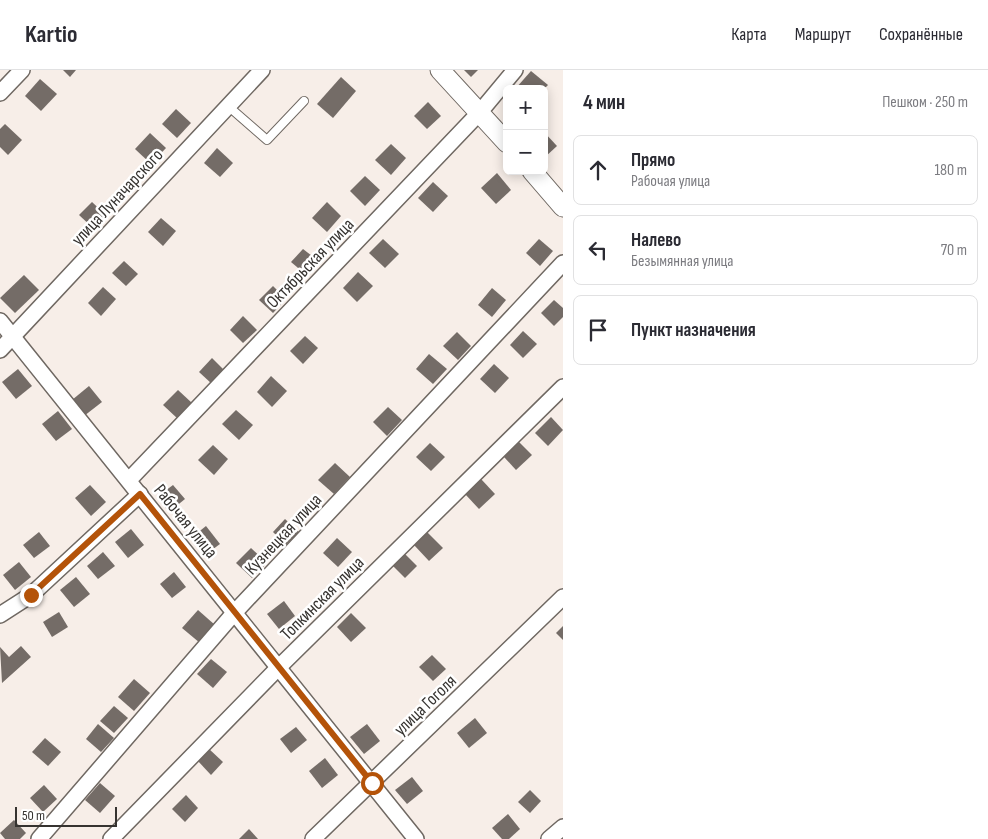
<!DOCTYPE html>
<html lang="ru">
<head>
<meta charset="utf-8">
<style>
  :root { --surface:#fff; --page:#f2f2f3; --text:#2b2b33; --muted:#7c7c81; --line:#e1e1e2 }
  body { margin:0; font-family:"Sofia Sans Condensed",sans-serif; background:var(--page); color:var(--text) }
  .controls { position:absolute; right:15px; top:15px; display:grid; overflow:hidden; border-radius:8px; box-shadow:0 2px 12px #0003 }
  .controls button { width:45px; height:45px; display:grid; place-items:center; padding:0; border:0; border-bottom:1px solid var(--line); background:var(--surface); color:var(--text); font:25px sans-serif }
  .scale { position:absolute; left:15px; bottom:12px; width:102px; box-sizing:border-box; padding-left:5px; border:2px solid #363330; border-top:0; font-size:14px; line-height:18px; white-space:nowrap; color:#363330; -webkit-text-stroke:4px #fff; paint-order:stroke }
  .stop { position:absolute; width:15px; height:15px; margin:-11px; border:4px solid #b45309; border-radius:50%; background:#fff }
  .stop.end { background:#b45309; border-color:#fff; box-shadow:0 1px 5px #0008 }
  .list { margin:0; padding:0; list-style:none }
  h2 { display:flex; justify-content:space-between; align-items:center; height:65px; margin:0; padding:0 20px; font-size:21px }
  h2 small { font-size:16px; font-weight:400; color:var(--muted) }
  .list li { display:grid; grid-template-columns:32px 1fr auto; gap:15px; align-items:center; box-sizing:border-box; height:70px; margin:0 10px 10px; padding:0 10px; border:1px solid var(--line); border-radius:8px }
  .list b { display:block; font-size:19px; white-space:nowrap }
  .list p { margin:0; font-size:16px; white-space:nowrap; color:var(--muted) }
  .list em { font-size:16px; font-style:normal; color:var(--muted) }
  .icon { flex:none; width:28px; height:28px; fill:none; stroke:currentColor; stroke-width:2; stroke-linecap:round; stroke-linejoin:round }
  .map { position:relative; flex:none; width:563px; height:769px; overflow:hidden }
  header { display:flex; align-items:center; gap:30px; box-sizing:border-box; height:70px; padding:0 25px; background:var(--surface); border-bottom:1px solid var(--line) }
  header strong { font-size:24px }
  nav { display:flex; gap:28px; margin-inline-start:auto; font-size:18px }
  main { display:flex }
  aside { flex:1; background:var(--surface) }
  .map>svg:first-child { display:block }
  .building { fill:#746c67 }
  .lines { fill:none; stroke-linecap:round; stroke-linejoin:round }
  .service-casing { stroke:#6f6862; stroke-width:10 }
  .minor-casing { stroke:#6f6862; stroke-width:18 }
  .tertiary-casing { stroke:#6f6862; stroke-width:21 }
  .service { stroke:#fff; stroke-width:8 }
  .minor { stroke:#fff; stroke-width:15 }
  .tertiary { stroke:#fff; stroke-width:19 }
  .route { stroke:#b45309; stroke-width:6 }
  .labels { text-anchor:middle; stroke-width:5; stroke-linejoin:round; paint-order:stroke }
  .street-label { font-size:18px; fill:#363330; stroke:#fff }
</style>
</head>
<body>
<header>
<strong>Kartio</strong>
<nav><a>Карта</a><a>Маршрут</a><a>Сохранённые</a></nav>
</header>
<main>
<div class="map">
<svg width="563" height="769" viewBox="0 0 563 769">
  <rect width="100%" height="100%" fill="#f7eee8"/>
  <!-- building -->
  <g class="building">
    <polygon points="63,0 76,0 70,7"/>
    <polygon points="464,0 478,0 471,7"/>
    <polygon points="531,1 548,15 544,19 516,18"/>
    <polygon points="341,7 356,21 333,48 317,34"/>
    <polygon points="40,9 57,24 41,41 25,26"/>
    <polygon points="428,32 441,46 427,59 414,46"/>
    <polygon points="176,39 191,53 177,68 162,54"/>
    <polygon points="5,54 22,70 8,85 0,77 0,59"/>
    <polygon points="544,62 557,76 544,88"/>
    <polygon points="150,63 166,78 151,94 135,79"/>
    <polygon points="391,74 406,88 391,105 375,90"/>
    <polygon points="217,78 233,93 220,107 204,93"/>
    <polygon points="497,103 511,120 496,134 481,118"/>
    <polygon points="365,106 380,120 365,136 350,121"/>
    <polygon points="433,112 448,126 433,142 418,128"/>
    <polygon points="92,132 107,146 94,159 79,145"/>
    <polygon points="327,132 341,146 327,162 312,148"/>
    <polygon points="161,148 176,161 163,176 148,162"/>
    <polygon points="383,169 399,184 385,198 369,183"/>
    <polygon points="539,169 553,181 540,196 526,183"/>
    <polygon points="303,179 316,189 304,203 291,192"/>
    <polygon points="124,191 138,204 126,216 112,203"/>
    <polygon points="358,202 373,216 357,232 343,218"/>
    <polygon points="24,205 39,220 15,243 0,228"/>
    <polygon points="273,216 286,229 273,243 259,230"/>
    <polygon points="103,217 116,229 101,246 88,233"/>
    <polygon points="492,218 506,230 492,247 478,235"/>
    <polygon points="554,230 563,238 563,247 554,256 541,243"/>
    <polygon points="243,246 257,260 243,273 230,260"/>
    <polygon points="523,261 537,274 523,288 510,275"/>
    <polygon points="457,262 471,276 458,290 443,276"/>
    <polygon points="305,266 318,278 303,294 290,281"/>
    <polygon points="429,284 447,299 433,314 416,299"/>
    <polygon points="212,288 225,301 212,314 199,302"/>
    <polygon points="494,294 509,308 495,323 480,309"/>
    <polygon points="18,299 32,316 16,329 2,312"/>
    <polygon points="271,306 287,321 272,337 257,322"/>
    <polygon points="89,316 102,332 84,346 72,330"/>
    <polygon points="178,320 192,333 178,349 163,335"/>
    <polygon points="388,337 402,350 387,366 373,352"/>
    <polygon points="236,340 253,355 239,370 222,354"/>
    <polygon points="58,341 72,359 56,371 42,354"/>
    <polygon points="551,347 563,360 548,376 535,363"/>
    <polygon points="519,372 532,385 516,400 504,387"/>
    <polygon points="430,373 445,387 431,401 416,387"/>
    <polygon points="213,375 228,389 214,405 198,390"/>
    <polygon points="335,393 350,407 334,424 318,410"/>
    <polygon points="481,409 495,424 479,439 465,424"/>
    <polygon points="90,415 106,432 91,446 75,428"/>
    <polygon points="173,415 185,429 169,442 157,427"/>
    <polygon points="285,449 299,462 286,475 273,462"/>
    <polygon points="206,456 220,474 205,485 191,468"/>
    <polygon points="131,459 144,475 128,488 115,472"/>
    <polygon points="39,462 50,476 34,488 23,475"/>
    <polygon points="427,462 443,478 429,491 414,475"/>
    <polygon points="337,468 352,482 338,497 323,483"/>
    <polygon points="251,478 267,493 252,508 236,493"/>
    <polygon points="103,482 115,496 98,509 87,496"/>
    <polygon points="403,482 417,496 405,508 391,494"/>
    <polygon points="19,492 31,507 15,520 3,505"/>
    <polygon points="174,502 186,517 172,528 160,514"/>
    <polygon points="76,507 90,524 74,537 60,520"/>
    <polygon points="284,531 295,546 279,559 267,544"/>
    <polygon points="198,540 215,555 200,573 182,558"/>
    <polygon points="59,542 68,557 52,567 43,552"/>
    <polygon points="351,543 366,558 351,572 337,557"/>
    <polygon points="563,556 563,570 556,563"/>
    <polygon points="21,576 31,587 2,613 0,577 9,587"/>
    <polygon points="432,585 446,599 433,611 419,597"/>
    <polygon points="211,589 227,602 213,618 197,604"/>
    <polygon points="134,609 150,623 134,641 118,627"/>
    <polygon points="114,636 128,648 114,663 100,651"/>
    <polygon points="475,648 487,663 469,678 457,663"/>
    <polygon points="98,654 114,668 101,682 86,669"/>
    <polygon points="367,654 380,671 364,684 350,667"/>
    <polygon points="296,657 307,670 291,683 280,669"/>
    <polygon points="45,668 61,682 48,696 32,682"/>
    <polygon points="208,678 223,692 211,705 197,690"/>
    <polygon points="325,688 338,705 322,718 309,701"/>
    <polygon points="412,707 423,721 407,734 395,720"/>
    <polygon points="100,713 115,726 100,743 85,730"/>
    <polygon points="44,715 57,729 43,742 30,728"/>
    <polygon points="530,720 541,731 530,743 518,732"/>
    <polygon points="186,725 198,738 185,752 172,739"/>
    <polygon points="508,744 520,759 509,769 502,769 492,758"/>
    <polygon points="14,750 26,763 20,769 5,769 0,763"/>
    <polygon points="249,759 258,769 239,769"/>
  </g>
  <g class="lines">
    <defs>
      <polyline id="service" points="228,36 267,70 304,31"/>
      <g id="minor">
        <polyline points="0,23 22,0"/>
        <polyline points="0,251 416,769"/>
        <polyline points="0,280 262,0"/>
        <polyline points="129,410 480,42 515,0"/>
        <polyline points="0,545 31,525 140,424"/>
        <polyline points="39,769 235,542 563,193"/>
        <polyline points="111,769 279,597 563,317"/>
        <polyline points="313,769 563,527"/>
        <polyline points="549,769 563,757"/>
      </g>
      <g id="tertiary">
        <polyline points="440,0 507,73"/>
        <polyline points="532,101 563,137"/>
      </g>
    </defs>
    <!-- service casing -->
    <use href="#service" class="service-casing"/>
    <!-- minor casing -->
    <use href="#minor" class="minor-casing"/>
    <!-- tertiary casing -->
    <use href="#tertiary" class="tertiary-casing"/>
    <!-- service -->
    <use href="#service" class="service"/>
    <!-- minor -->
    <use href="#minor" class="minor"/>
    <!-- tertiary -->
    <use href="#tertiary" class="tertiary"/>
  </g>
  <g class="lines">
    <!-- route -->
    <polyline class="route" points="31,525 140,424 372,713"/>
  </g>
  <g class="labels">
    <!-- street labels -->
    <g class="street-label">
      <text transform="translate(117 127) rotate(-47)" y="6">улица Луначарского</text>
      <text transform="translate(310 193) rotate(-46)" y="6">Октябрьская улица</text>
      <text transform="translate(186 451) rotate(51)" y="6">Рабочая улица</text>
      <text transform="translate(283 464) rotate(-47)" y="6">Кузнецкая улица</text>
      <text transform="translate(322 528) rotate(-45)" y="6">Топкинская улица</text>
      <text transform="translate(425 635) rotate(-44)" y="6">улица Гоголя</text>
    </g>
  </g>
</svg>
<div class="controls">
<button>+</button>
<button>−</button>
</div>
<div class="scale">50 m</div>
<div class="stop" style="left:372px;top:713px"></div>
<div class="stop end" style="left:31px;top:525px"></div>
</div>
<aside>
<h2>4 мин<small>Пешком · 250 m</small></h2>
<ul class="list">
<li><svg class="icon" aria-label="ahead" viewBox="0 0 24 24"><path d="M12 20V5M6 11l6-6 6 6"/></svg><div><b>Прямо</b><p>Рабочая улица</p></div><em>180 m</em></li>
<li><svg class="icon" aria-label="left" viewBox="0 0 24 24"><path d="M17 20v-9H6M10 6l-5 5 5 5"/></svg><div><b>Налево</b><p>Безымянная улица</p></div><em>70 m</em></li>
<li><svg class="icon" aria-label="arrive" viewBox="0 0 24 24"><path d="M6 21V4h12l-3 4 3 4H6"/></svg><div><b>Пункт назначения</b></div></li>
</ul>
</aside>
</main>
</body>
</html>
